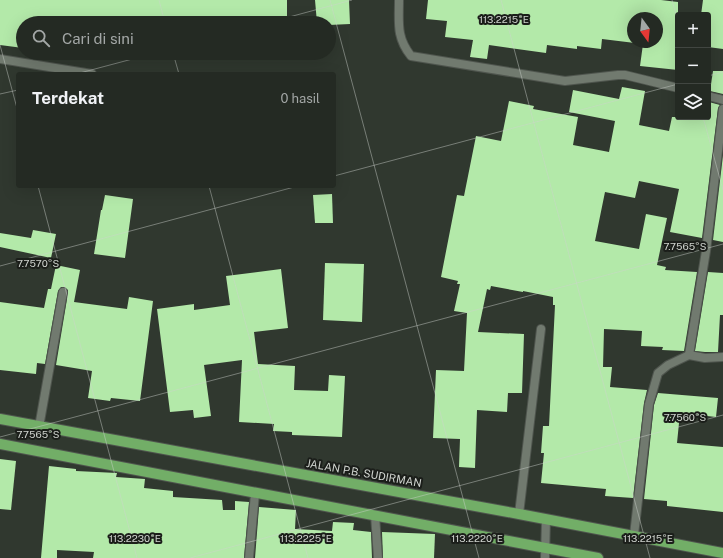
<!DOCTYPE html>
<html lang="id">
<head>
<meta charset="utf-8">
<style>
  :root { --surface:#242a23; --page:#303630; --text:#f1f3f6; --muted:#a3a7a6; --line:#414641 }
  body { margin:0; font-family:"Public Sans",sans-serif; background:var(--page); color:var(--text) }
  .controls { position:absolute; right:12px; top:12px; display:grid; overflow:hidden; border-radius:4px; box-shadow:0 4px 16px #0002 }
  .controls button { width:36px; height:36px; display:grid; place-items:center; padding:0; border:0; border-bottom:1px solid var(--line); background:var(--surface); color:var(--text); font:20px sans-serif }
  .compass { position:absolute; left:627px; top:12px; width:36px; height:36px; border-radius:50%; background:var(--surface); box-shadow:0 4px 16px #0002; rotate:165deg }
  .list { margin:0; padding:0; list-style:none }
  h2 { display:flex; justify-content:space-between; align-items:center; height:52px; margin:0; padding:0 16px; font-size:17px }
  h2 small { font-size:13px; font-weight:400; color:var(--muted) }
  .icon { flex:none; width:22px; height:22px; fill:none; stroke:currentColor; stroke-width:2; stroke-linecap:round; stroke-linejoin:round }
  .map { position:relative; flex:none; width:723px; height:558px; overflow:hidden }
  .search { position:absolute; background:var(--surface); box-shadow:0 4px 16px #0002; left:16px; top:16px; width:320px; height:44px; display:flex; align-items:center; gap:10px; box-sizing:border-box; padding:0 14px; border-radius:22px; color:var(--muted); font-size:15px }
  .panel { position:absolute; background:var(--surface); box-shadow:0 4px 16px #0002; left:16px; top:72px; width:320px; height:116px; border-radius:4px }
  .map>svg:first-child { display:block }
  .building { fill:#b3e9a9; fill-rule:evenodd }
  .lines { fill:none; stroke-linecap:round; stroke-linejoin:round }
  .lane-casing { stroke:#4f554e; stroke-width:10 }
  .street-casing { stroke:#4f554e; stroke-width:10 }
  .primary-casing { stroke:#4f554e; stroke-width:12 }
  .lane { stroke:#717a6f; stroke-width:8 }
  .street { stroke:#717a6f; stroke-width:8 }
  .primary { stroke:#72ae67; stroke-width:10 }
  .ticks { fill:none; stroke:#cfd3ce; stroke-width:1; stroke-opacity:0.45 }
  .labels { text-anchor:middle; stroke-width:4; stroke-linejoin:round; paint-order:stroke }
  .street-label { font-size:11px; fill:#cfd3ce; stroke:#1b1e1a }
  .ticks-label { font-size:10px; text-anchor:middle; fill:#cfd3ce; stroke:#1b1e1a; stroke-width:4; stroke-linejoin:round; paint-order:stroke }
</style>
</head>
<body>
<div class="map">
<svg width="723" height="558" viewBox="0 0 723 558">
  <rect width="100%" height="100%" fill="#30382f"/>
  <!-- building -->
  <g class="building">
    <polygon points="0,0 287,0 287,23 23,23 23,48 0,45"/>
    <polygon points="315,0 349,0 350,24 329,25 329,23 317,23"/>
    <path d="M428 0H661L678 2V70L640 66 643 44 602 39 601 49 577 46V49L547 45 546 53 489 45 487 59 470 57 473 40 445 37 447 21 426 19ZM633 18H657V42H633Z"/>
    <polygon points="703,0 723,0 723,49 708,47 708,15 701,15"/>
    <polygon points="713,71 723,71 723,94 710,91"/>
    <polygon points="622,87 645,91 639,125 669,131 672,117 708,117 709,102 720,105 718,108 702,238 670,232 679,189 639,181 635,198 605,192 595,241 639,249 646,214 667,218 657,265 666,267 665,270 697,272 684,351 662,350 663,347 641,346 642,331 604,329 603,367 612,367 610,387 647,390 644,403 633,498 605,496 606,489 541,483 544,453 541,453 543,426 549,426 555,305 553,305 553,297 523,291 523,292 491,286 490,290 487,289 478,332 524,334 522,393 508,393 507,412 477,410 475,468 459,467 460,439 433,438 436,370 464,371 467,313 454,311 460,284 457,284 458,281 441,277 457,195 464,196 476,136 501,141 509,101 534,106 533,109 578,117 573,145 609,152 615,121 569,112 573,90 619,99"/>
    <polygon points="723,155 723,242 713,240"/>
    <polygon points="332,194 333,223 315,223 313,195"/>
    <polygon points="105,195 133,199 125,258 94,254 101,210 102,210"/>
    <polygon points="33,230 56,234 51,258 0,247 0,233 31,238"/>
    <polygon points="325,263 364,264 362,322 323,320"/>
    <polygon points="56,265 80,270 74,302 127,309 129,297 153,301 140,401 111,398 110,401 88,398 92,371 56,365 68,293 68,290 64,287 61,287 58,291 45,364 37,363 36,374 0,370 0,302 44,308 48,289 51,289"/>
    <polygon points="281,269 288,328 254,332 258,364 295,366 294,390 328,391 329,375 345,376 342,437 292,435 292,432 273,431 274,424 239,422 242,360 204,365 211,416 194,418 193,410 170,412 157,309 194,304 194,310 230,305 226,276"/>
    <polygon points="708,272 723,273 723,315 720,315 718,352 705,352 695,351"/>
    <polygon points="658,393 718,398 716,417 680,413 677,443 723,447 723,512 667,506 667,501 644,499 654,405"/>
    <polygon points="0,459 16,461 11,510 0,509"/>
    <polygon points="49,466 76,469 76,471 117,473 116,477 145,479 144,488 173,491 173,497 222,500 223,510 235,510 235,501 249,502 244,558 93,558 94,552 57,550 57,558 41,558"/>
    <polygon points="259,507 296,510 295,529 332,531 333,522 354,523 353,530 371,532 372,558 255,558"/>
    <polygon points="382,532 435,534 434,558 383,558"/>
  </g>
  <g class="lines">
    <defs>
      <polyline id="lane" points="0,59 92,74"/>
      <g id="street">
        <path d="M399 0C399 23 396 37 411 56L565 81 618 75H625L678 88"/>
        <polyline points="708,96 723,100"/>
        <polyline points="723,109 706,251 689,355 705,358 723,357"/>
        <polyline points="39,427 63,292"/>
        <polyline points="519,514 541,329"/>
        <polyline points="375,515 378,558"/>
        <polyline points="634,535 649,404 658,373 668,365 689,355"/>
        <polyline points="249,558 255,494"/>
        <polyline points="545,558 546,519"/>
      </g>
      <g id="primary">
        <polyline points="0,419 519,514 723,553"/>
        <polyline points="0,444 598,558"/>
      </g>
    </defs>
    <!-- lane casing -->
    <use href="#lane" class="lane-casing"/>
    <!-- street casing -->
    <use href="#street" class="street-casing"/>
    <!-- primary casing -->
    <use href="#primary" class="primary-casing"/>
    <!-- lane -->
    <use href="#lane" class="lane"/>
    <!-- street -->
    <use href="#street" class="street"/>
    <!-- primary -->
    <use href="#primary" class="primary"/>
  </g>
  <!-- ticks -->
  <path class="ticks" d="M159 0 165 23M330 0 479 558M501 0 650 558M672 0 678 22M267 23 352 0M0 45 18 112M173 53 179 74M76 74 155 53M708 76 723 72M0 94 18 90M703 117 723 190M334 176 678 84M38 186 137 558M209 186 308 558M0 266 298 186M0 437 723 244M190 558 723 415"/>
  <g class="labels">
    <!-- street labels -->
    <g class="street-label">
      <text transform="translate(364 473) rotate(10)" y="4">JALAN P.B. SUDIRMAN</text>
    </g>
  </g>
  <g class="ticks-label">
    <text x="504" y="23">113.2215°E</text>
    <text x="685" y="250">7.7565°S</text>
    <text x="38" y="267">7.7570°S</text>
    <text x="685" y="421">7.7560°S</text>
    <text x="38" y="438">7.7565°S</text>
    <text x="135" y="542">113.2230°E</text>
    <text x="306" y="542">113.2225°E</text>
    <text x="477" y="542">113.2220°E</text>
    <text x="648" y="542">113.2215°E</text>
  </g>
</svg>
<div class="controls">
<button>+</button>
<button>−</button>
<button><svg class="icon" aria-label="layers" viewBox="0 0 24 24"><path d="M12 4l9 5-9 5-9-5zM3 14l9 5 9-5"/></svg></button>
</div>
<svg class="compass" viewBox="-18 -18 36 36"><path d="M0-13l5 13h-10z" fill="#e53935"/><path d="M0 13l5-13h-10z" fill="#a3a7a6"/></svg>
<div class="search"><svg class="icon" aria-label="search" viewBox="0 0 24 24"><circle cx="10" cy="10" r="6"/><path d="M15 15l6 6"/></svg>Cari di sini</div>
<section class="panel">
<h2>Terdekat<small>0 hasil</small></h2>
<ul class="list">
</ul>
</section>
</div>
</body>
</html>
